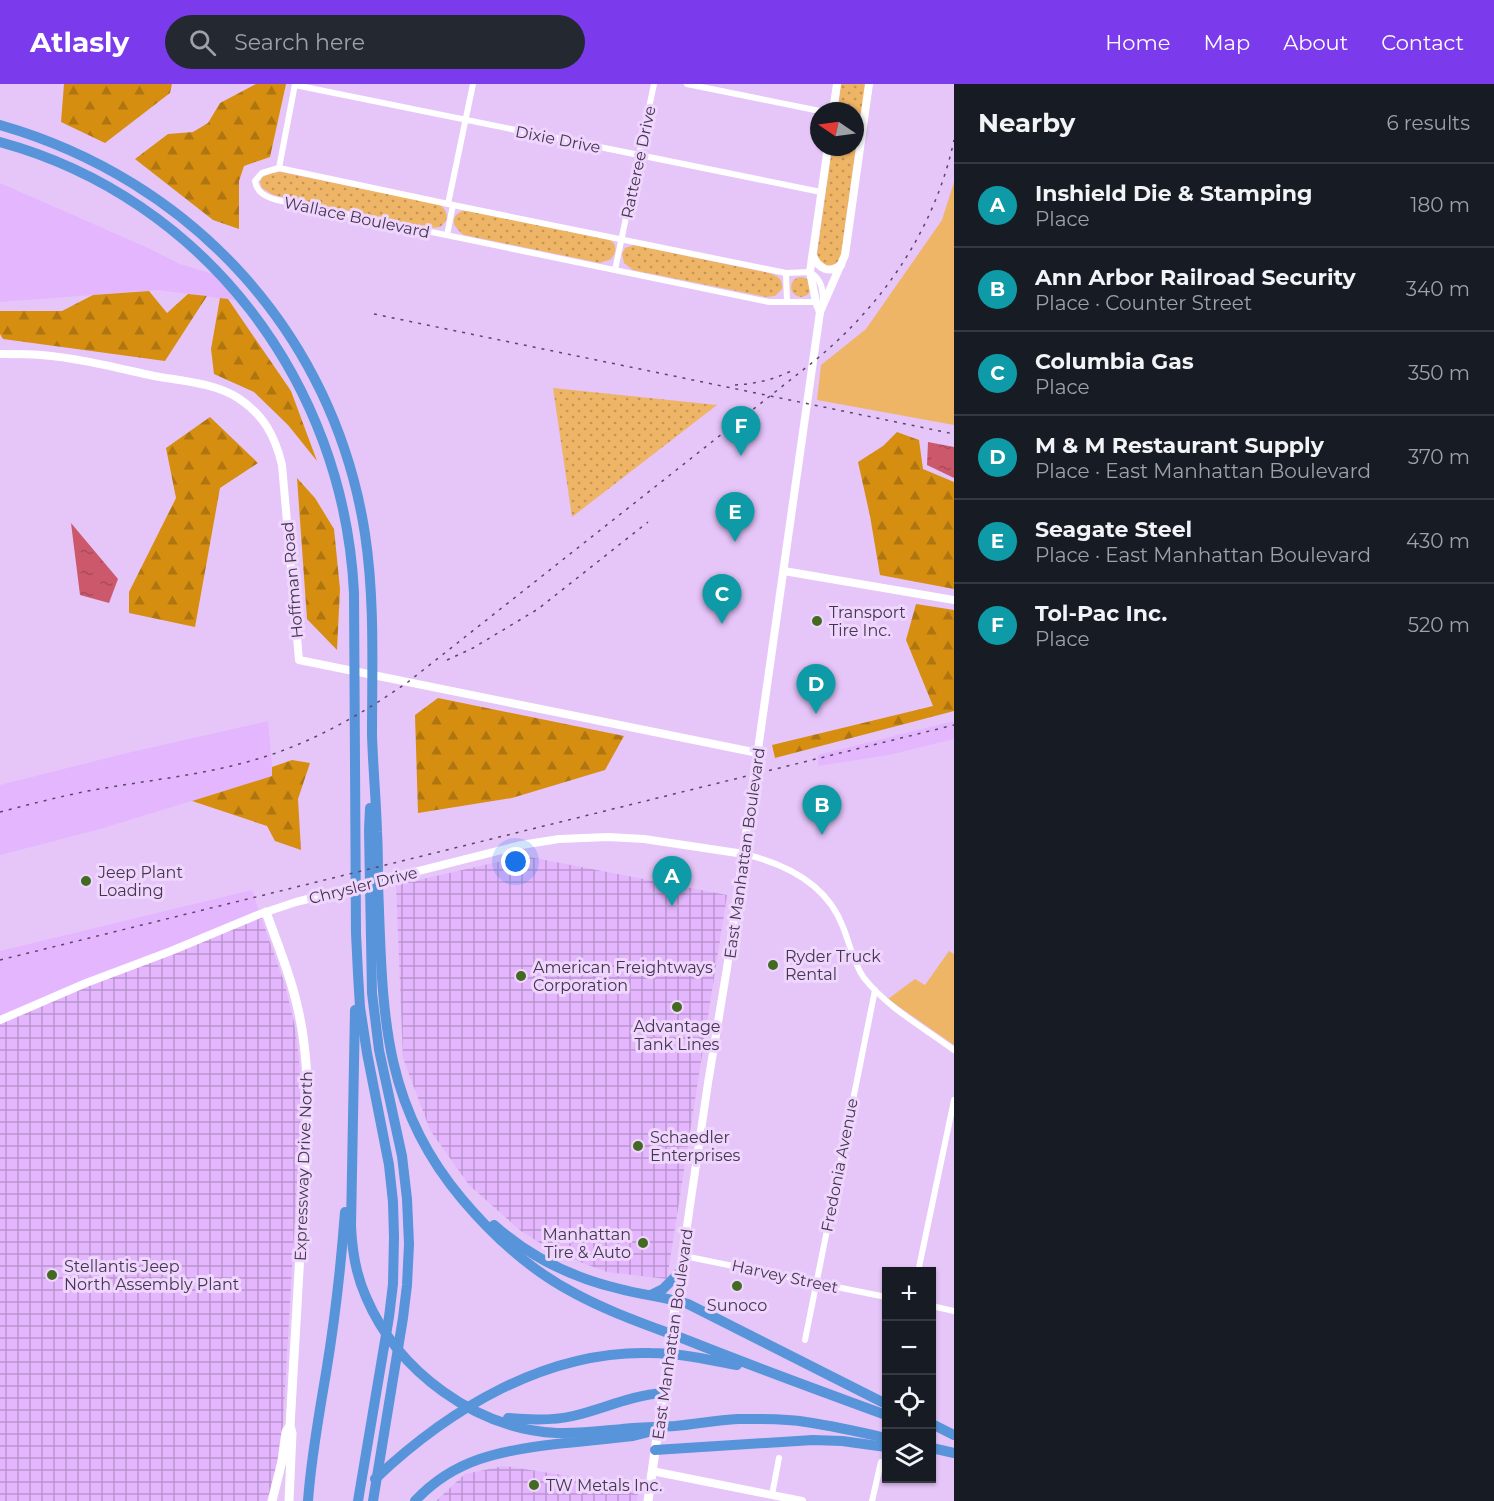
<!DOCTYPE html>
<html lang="en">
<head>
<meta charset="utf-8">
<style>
  :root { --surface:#171b24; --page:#242831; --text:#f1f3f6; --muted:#9ea1a6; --line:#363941; --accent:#7c3aed }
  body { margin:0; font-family:Montserrat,sans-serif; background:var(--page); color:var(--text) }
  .controls { position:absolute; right:18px; bottom:18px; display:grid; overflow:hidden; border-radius:0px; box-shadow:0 2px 4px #0004 }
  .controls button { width:54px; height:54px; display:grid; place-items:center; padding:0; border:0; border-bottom:2px solid var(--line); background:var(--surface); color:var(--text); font:30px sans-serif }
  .compass { position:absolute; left:810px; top:18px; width:54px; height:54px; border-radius:50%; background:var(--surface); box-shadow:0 2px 4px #0004; rotate:283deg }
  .you { position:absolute; left:516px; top:778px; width:21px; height:21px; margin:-15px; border:4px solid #fff; border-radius:50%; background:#1a73e8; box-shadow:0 0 0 9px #1a73e833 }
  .badge { display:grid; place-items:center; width:39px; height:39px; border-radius:50%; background:var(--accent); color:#fff; font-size:20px; font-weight:700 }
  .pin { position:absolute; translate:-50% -50px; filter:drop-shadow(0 2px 3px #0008) }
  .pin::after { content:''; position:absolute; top:32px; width:21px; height:18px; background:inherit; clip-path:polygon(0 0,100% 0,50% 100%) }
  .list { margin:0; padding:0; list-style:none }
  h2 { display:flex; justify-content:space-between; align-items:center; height:78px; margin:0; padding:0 24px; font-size:26px }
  h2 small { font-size:20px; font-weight:400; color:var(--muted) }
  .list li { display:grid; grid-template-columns:39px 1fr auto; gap:18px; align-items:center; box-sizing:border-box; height:84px; padding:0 24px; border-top:2px solid var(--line) }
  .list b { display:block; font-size:22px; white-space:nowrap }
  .list p { margin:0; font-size:20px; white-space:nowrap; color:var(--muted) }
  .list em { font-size:20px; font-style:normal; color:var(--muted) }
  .icon { flex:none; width:33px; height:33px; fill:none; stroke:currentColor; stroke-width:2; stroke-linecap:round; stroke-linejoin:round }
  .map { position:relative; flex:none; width:954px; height:1417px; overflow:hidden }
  header { display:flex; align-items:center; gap:36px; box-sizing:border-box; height:84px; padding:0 30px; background:var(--accent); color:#fff }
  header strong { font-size:28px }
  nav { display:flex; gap:33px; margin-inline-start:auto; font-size:21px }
  .search { width:420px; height:54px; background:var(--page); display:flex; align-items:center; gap:15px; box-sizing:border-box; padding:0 21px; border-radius:33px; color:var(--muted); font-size:22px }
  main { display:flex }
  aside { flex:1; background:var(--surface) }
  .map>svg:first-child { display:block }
  .built { fill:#e4b6fe }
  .industrial { fill:url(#industrial-grid) }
  .grass { fill:url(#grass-dots) }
  .forest { fill:url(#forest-firs) }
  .park { fill:#efb566 }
  .water { fill:url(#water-ripples) }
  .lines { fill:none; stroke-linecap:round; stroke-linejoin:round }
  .minor { stroke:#fff; stroke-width:6 }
  .tertiary { stroke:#fff; stroke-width:8 }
  .secondary { stroke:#fff; stroke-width:9 }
  .motorway { stroke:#5794d9; stroke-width:10 }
  .rail { stroke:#5a4765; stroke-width:1.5; stroke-dasharray:3 6; stroke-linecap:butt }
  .poi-dot { fill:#436923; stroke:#efd6fd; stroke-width:2 }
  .labels { text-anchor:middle; stroke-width:6; stroke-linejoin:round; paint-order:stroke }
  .street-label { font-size:16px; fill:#463550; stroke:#efd6fd }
  .poi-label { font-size:16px; fill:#463550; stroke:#efd6fd; text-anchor:start }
</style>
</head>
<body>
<header>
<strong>Atlasly</strong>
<div class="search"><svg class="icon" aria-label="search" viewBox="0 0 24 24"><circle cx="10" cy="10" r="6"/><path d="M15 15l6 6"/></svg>Search here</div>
<nav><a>Home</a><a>Map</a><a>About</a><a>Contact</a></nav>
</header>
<main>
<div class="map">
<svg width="954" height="1417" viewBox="0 0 954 1417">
  <defs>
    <pattern id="industrial-grid" width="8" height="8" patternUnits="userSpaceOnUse" patternTransform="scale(1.5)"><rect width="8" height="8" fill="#e4b6fe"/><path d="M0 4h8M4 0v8" fill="none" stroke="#bb95d0"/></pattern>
    <pattern id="grass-dots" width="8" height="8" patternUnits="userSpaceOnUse" patternTransform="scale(1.5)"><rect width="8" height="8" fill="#efb566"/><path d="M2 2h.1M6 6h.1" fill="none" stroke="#c39456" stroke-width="1.8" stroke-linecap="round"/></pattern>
    <pattern id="forest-firs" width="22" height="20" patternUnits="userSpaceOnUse" patternTransform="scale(1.5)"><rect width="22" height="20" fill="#d58e0f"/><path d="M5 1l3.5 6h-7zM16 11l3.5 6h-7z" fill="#af7511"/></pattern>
    <pattern id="water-ripples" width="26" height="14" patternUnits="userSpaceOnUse" patternTransform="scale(1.5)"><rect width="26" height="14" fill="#cc596b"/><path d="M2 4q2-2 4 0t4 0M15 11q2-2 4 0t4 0" fill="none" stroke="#a74a5a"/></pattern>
  </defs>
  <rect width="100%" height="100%" fill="#e6c5f9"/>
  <!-- built -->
  <g class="built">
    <polygon points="0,99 148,164 180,180 220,192 242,217 158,206 0,218"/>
    <polygon points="268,637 273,692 100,745 0,771 0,701 123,670"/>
    <polygon points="954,637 954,655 889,671 818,682 818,671"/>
    <polygon points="252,806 260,830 0,936 0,867"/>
  </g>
  <!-- industrial -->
  <g class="industrial">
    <polygon points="524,772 727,811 667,1195 607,1188 556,1169 521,1147 469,1101 430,1046 403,974 396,801"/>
    <polygon points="260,830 285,901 294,938 299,973 301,1029 283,1340 275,1392 269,1417 0,1417 0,936"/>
    <polygon points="504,1382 639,1403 637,1417 436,1417 465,1390"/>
  </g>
  <!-- grass -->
  <g class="grass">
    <path d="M841 0H866C864 13 865 28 855 37V27H838Z"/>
    <path d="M855 57 856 63 841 171C838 179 835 181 827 183L818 175 817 170 832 63H855Z"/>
    <path d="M281 88 439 120C445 125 448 129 446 137L440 143 431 144 273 111 262 104 260 98 262 93 272 89Z"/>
    <path d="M462 127H471L610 156C618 161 616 169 611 175L600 179 464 151C454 144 448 134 462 127Z"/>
    <path d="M634 161 769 189C778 192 783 195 782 205L775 212 767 213 633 186 624 179 622 170 625 164Z"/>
    <circle cx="801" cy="203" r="10"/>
    <polygon points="553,304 717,321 572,433"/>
  </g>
  <!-- forest -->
  <g class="forest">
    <polygon points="64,0 172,0 170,9 105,59 61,38"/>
    <polygon points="256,0 286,0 270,73 244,82 239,97 239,145 213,136 135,75 168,50 193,48 208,39 220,19"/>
    <polygon points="149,207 167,229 188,210 207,212 165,277 3,255 0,250 0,227 62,227 93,211"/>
    <polygon points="220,214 228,215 291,307 317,377 288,341 254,308 214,290 211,265"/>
    <polygon points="210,333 258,379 220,404 195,543 129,529 129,508 176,414 166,364"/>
    <polygon points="897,348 919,356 923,385 954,398 954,505 880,491 870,432 858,378 883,362"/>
    <polygon points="297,394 315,414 334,445 340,505 337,566 307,535"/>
    <polygon points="916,520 954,526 954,627 775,674 772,661 933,622 906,556"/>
    <polygon points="438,614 624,652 605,686 512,714 418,729 415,631"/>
    <polygon points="292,676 310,679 298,715 301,766 275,757 267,742 192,717 272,692 272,683"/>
  </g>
  <!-- park -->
  <g class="park">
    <polygon points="954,98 954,341 817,316 821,281 866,245 942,136"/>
    <polygon points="949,867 954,870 954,961 888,915 915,895 925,901"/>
  </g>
  <!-- water -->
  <g class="water">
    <polygon points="928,358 954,363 954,394 927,381"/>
    <polygon points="71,439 118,495 109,519 80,511"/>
  </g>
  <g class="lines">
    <!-- minor -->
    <g class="minor">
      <polyline points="687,0 820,27"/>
      <polyline points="295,1 821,108"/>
      <polyline points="279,84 295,0"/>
      <polyline points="448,120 473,0"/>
      <polyline points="447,151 453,121"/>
      <polyline points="615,186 654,0"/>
      <polyline points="786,189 787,218"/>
      <path d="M816 218H769L277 116C266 113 257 109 255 97L262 89 279 84 453 121 786 189 810 188C822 196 823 205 823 219"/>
      <path d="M744 770C786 780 827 800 843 843 850 860 853 879 864 894 888 924 923 943 954 966"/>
      <polyline points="684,1172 886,1213"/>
      <polyline points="918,1188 954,1016"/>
      <polyline points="932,1222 954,1227"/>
      <polyline points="805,1256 875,906"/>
      <polyline points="772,1411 779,1374"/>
      <polyline points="872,1417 881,1378"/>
    </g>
    <!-- tertiary -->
    <g class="tertiary">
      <polyline points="833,27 837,0"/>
      <path d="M813 172C819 185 829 190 841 181"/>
      <polyline points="820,228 816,218 810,188 828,63"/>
      <path d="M0 270C14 270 28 270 41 271 79 274 117 284 154 292 182 297 214 299 238 314 264 331 275 352 282 381L299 576 758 669"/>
      <polyline points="784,487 954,516"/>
      <polyline points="0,936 86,899 171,867 260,830 296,818 521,761 559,755 608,753 644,755 744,770"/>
      <polyline points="676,1217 708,999 727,884 820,228 845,171 869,0"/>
      <polyline points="652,1387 802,1417"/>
    </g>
    <!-- secondary -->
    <g class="secondary">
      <path d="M266 828C277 859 290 889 297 921 306 957 308 994 308 1032L290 1342 292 1349 289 1417"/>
      <polyline points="272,1417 282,1377 286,1348 290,1342"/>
      <polyline points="648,1417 676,1217"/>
    </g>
    <!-- motorway -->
    <g class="motorway">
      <path d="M0 41C192 96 334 250 365 450 375 516 372 584 372 651 373 683 376 715 377 748 378 765 378 783 378 800 383 921 379 1017 462 1115 494 1153 531 1187 576 1210 615 1231 657 1244 697 1260 760 1285 823 1308 886 1331"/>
      <path d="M0 58C205 114 344 299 354 509L356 849 358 890 360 923 367 969 389 1081 393 1118 394 1153 393 1200 389 1233 358 1417"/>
      <polyline points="370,724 369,746 372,909 379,966 402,1072 407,1115 409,1160 407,1201 403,1234 373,1417"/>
      <path d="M355 926 351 1142C352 1166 356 1191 366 1213 398 1288 476 1345 557 1349 583 1350 608 1346 634 1344 648 1343 661 1343 675 1342 696 1340 717 1336 738 1335 761 1335 784 1334 806 1338 833 1342 860 1348 886 1354"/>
      <path d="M494 1141C530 1173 573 1194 620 1205 643 1211 665 1213 688 1220L886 1320"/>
      <polyline points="651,1211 663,1205 681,1187"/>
      <path d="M508 1334C530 1336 552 1337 573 1332 603 1325 632 1311 663 1309"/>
      <polyline points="932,1340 954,1351"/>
      <polyline points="932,1364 954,1369"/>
      <polyline points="655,1366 813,1356 842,1357 886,1363"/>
      <path d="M375 1395C449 1325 546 1266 651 1269 680 1269 709 1276 737 1281"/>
      <path d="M308 1417C311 1374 319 1331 326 1289 335 1235 341 1181 345 1128"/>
      <path d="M415 1417C455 1374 501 1367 556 1360 582 1357 608 1355 633 1352L649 1348"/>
    </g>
    <!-- rail -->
    <g class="rail">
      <polyline points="374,230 954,350"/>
      <path d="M735 301C756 300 776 295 795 285"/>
      <polyline points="447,576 473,564 538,525 648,438"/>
      <path d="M0 728C31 720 62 712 93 706 155 695 216 690 276 669 324 652 366 627 408 598L813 278C883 221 935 145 954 56"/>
      <polyline points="0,876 954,641"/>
    </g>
  </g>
  <!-- markers -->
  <g class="poi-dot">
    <circle cx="817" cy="537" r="6"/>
    <circle cx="86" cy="797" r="6"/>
    <circle cx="773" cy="881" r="6"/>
    <circle cx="521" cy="892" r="6"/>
    <circle cx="677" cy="923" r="6"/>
    <circle cx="638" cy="1062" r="6"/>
    <circle cx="643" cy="1159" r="6"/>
    <circle cx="52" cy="1191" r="6"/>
    <circle cx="737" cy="1202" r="6"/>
    <circle cx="534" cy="1401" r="6"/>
  </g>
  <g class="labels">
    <!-- street labels -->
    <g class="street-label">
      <text transform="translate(558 55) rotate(11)" y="6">Dixie Drive</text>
      <text transform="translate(638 78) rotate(-78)" y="6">Ratteree Drive</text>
      <text transform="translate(357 133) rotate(12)" y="6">Wallace Boulevard</text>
      <text transform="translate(292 496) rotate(-95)" y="6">Hoffman Road</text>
      <text transform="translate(744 769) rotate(-82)" y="6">East Manhattan Boulevard</text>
      <text transform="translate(363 801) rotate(-14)" y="6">Chrysler Drive</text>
      <text transform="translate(839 1081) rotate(-79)" y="6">Fredonia Avenue</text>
      <text transform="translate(303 1082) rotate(-88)" y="6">Expressway Drive North</text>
      <text transform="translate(785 1192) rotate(12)" y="6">Harvey Street</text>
      <text transform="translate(672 1250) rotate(-82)" y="6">East Manhattan Boulevard</text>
    </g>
    <!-- poi labels -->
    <g class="poi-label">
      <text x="829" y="534">Transport<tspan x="829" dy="18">Tire Inc.</tspan></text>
      <text x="98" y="794">Jeep Plant<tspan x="98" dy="18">Loading</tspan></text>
      <text x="785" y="878">Ryder Truck<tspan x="785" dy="18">Rental</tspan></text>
      <text x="533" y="889">American Freightways<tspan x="533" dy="18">Corporation</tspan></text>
      <text x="677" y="948" text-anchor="middle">Advantage<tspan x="677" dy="18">Tank Lines</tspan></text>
      <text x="650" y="1059">Schaedler<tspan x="650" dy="18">Enterprises</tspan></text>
      <text x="631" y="1156" text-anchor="end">Manhattan<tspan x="631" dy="18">Tire &amp; Auto</tspan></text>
      <text x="64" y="1188">Stellantis Jeep<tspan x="64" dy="18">North Assembly Plant</tspan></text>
      <text x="737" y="1227" text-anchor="middle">Sunoco</text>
      <text x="546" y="1407">TW Metals Inc.</text>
    </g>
  </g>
</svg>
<div class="controls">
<button>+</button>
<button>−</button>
<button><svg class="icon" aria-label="locate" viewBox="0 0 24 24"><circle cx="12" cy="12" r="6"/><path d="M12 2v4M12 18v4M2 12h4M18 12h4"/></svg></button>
<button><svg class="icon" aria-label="layers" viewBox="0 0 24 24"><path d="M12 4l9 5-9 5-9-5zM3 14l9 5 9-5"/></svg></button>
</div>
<svg class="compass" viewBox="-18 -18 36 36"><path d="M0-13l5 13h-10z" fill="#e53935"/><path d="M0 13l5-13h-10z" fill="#9ea1a6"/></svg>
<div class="you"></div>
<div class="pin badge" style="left:672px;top:822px;background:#0f9aa8">A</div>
<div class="pin badge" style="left:822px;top:751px;background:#0f9aa8">B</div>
<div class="pin badge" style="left:722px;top:540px;background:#0f9aa8">C</div>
<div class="pin badge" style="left:816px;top:630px;background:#0f9aa8">D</div>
<div class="pin badge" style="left:735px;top:458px;background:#0f9aa8">E</div>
<div class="pin badge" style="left:741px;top:372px;background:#0f9aa8">F</div>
</div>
<aside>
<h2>Nearby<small>6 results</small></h2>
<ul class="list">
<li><span class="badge" style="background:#0f9aa8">A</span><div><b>Inshield Die &amp; Stamping</b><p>Place</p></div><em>180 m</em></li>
<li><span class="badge" style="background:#0f9aa8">B</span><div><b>Ann Arbor Railroad Security</b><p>Place · Counter Street</p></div><em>340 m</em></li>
<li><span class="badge" style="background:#0f9aa8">C</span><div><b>Columbia Gas</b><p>Place</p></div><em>350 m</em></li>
<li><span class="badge" style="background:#0f9aa8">D</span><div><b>M &amp; M Restaurant Supply</b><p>Place · East Manhattan Boulevard</p></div><em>370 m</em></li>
<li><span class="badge" style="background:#0f9aa8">E</span><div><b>Seagate Steel</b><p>Place · East Manhattan Boulevard</p></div><em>430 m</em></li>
<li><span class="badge" style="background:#0f9aa8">F</span><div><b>Tol-Pac Inc.</b><p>Place</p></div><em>520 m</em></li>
</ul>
</aside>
</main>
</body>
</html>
